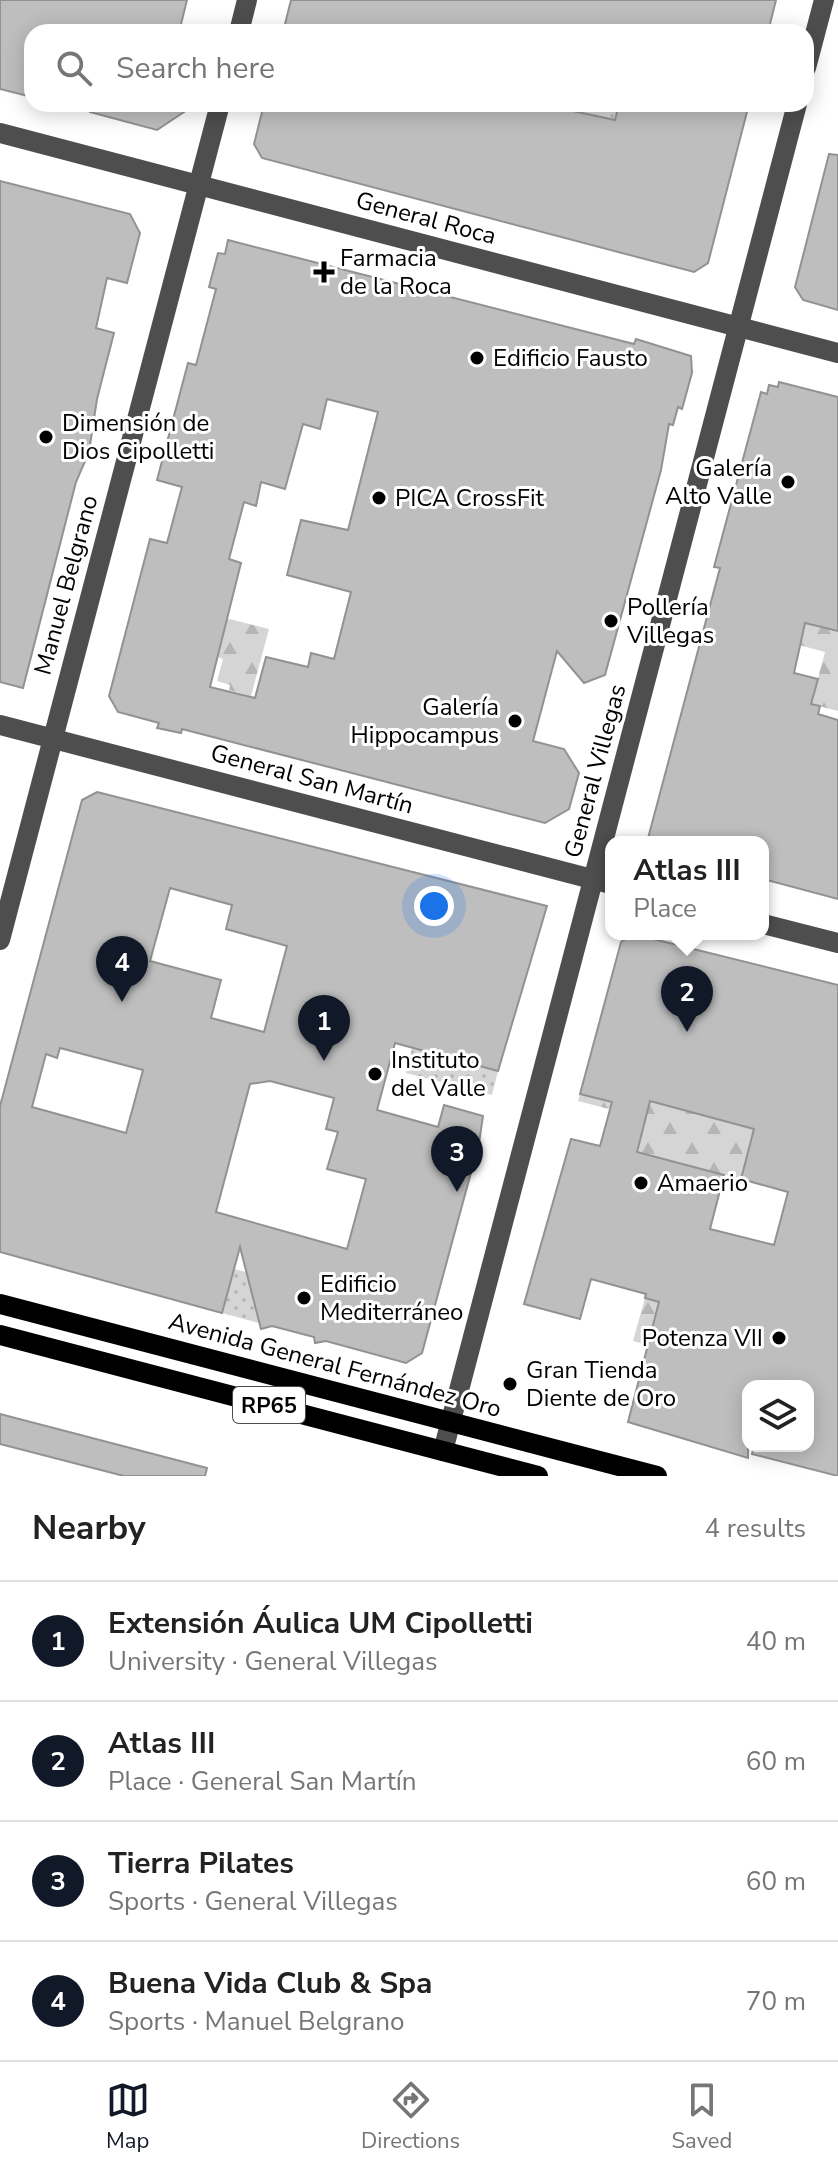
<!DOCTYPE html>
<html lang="en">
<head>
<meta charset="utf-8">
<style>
  :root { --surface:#fff; --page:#f6f6f6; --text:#222; --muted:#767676; --line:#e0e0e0; --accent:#111827 }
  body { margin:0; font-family:"Nunito Sans",sans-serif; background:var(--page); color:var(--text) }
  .controls { position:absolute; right:24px; bottom:24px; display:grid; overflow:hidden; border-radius:16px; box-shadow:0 4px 20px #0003 }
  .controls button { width:72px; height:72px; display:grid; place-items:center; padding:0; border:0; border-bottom:2px solid var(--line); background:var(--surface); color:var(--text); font:40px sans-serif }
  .you { position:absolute; left:434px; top:906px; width:28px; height:28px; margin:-20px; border:6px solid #fff; border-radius:50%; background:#1a73e8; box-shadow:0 0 0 12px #1a73e833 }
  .badge { display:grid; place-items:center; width:52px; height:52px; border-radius:50%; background:var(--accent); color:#fff; font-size:26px; font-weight:700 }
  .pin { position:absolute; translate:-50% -66px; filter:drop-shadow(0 2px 4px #0008) }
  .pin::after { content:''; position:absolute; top:42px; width:28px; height:24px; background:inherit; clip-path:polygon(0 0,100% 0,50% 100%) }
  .popup { position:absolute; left:605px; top:836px; width:164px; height:104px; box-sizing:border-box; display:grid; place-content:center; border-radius:16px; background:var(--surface); filter:drop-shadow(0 2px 6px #0005); font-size:26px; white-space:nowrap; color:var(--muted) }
  .popup b { font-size:30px; color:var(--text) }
  .popup::after { content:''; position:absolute; left:50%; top:100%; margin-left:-16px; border:16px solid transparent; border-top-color:var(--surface) }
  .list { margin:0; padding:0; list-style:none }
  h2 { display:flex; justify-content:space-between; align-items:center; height:104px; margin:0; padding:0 32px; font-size:34px }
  h2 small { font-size:26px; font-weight:400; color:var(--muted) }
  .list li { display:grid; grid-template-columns:52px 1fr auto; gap:24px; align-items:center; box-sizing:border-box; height:120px; padding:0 32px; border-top:2px solid var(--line) }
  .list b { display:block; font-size:30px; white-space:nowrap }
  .list p { margin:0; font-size:26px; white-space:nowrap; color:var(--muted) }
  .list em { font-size:26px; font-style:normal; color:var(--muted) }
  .icon { flex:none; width:44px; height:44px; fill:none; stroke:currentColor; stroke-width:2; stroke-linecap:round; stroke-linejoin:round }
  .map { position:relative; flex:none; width:838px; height:1476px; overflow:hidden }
  .search { position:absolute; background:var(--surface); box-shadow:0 4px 20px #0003; left:24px; right:24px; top:24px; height:88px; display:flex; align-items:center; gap:20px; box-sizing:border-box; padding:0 28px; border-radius:24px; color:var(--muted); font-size:30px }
  .sheet { height:584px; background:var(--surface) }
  nav { display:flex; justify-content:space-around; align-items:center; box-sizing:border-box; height:112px; border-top:2px solid var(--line); background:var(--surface); font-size:22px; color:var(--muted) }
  nav a { display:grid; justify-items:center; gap:4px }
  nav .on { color:var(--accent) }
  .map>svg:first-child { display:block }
  .forest { fill:url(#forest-firs) }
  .park { fill:url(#park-dots) }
  .building { fill:#bebebe; stroke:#929292; stroke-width:2; fill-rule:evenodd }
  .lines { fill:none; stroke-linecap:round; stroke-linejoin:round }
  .minor { stroke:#4e4e4e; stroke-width:20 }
  .major { stroke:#000; stroke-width:20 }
  .poi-dot { fill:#000; stroke:#fff; stroke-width:3 }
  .labels { text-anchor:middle; stroke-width:6; stroke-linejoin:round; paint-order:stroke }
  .shield { fill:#fff; stroke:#4c4c4c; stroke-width:2 }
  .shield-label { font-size:22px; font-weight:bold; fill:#000 }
  .street-label { font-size:24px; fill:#000; stroke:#fff }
  .poi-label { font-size:24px; fill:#000; stroke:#fff; text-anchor:start }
</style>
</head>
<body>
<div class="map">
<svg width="838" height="1476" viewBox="0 0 838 1476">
  <defs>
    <pattern id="forest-firs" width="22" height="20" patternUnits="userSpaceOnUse" patternTransform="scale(2)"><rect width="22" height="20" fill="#d5d5d5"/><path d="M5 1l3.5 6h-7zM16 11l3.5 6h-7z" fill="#b5b5b5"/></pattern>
    <pattern id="park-dots" width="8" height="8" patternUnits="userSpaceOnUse" patternTransform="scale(2)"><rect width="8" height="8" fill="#d5d5d5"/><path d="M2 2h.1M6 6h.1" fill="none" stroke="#b5b5b5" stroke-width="1.8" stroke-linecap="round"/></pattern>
  </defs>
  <rect width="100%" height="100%" fill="#fff"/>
  <!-- forest -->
  <g class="forest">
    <polygon points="225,618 269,629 251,696 229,690 230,685 217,681 223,659 215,656"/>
    <polygon points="805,623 838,631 838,711 811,704 825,652 799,645"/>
    <polygon points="583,1083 802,1140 748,1155 741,1179 637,1152 636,1116 578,1101"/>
    <polygon points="645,1298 682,1308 696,1358 633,1341"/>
  </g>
  <!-- park -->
  <g class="park">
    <polygon points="540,104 619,104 607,151 575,142 582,112"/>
    <polygon points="412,1048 498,1071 492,1095 406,1073"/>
    <polygon points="234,1269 250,1273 248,1282 269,1288 259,1323 222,1313"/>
  </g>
  <!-- building -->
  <g class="building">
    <polygon points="0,0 187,0 179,32 32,32 32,97 0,89"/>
    <polygon points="291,0 776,0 768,32 283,32"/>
    <polygon points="91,104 196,104 157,130 90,112"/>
    <polygon points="264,104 540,104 615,120 619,104 749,104 708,263 694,272 262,158 254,144"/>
    <polygon points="829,154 838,155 838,310 803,300 795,287"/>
    <polygon points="0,181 130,214 140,233 127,283 107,278 96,328 114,333 97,399 89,452 76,482 23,688 0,682"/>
    <path d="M228 240 634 344 636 339 691 356 692 373 682 409 678 407 673 425 669 424 661 470 605 675 584 683 557 651 533 741 564 749 579 773 569 809 545 823 182 729 181 733 157 728 159 723 118 712 109 696 150 539 167 543 182 487 157 480 188 363 196 365 216 289 209 287 218 253 225 254ZM327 399 378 412 348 530 301 520 287 575 351 592 334 659 311 653 308 667 266 657 255 698 210 687 241 563 229 559 244 502 256 506 261 482 285 489 303 424 320 429Z"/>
    <polygon points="779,382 838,397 838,631 805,623 794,673 818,679 811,704 820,706 818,714 838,720 838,899 763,879 763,842 647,842 720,568 714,567 761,392 767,394 769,385 778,387"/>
    <path d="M97 792 547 906 498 1071 395 1043 377 1110 438 1127 444 1105 483 1116 479 1143 422 1353 406 1363 326 1341 315 1343 314 1337 272 1326 261 1329 240 1247 222 1313 0 1252V1106L82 800ZM170 888 232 905 226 929 287 946 264 1032 211 1018 221 980 150 961ZM60 1048 143 1070 126 1133 32 1107 46 1054 57 1058ZM270 1081 334 1098 326 1129 338 1132 327 1169 366 1179 347 1249 216 1212 250 1084Z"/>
    <path d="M633 934 838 985V1476L752 1454 754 1446H808V1386H748V1458L628 1422 659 1302 645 1298 646 1294 591 1279 580 1319 524 1304 571 1139 600 1146 612 1102 580 1094 621 942ZM650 1101 754 1129 741 1179 788 1192 774 1245 710 1229 724 1175 637 1152Z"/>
    <polygon points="0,1414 207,1468 205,1476 124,1476 0,1444"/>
  </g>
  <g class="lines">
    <!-- minor -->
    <g class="minor">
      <polyline points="239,32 247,0"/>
      <polyline points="806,68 824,0"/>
      <polyline points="0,133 838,353"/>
      <polyline points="0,725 611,884"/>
      <polyline points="763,924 838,943"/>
      <polyline points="0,940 220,104"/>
      <polyline points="443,1451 797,104"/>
    </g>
    <!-- major -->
    <g class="major">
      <polyline points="0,1304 657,1476"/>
      <polyline points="0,1335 538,1476"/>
    </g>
  </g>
  <!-- markers -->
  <g class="poi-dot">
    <path d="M320 260h8v8h8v8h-8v8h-8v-8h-8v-8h8z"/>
    <circle cx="477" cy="358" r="8"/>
    <circle cx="46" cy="437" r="8"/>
    <circle cx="788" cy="482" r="8"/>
    <circle cx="379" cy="498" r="8"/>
    <circle cx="611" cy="621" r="8"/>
    <circle cx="515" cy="721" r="8"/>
    <circle cx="375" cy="1074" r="8"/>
    <circle cx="641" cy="1183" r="8"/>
    <circle cx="304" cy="1298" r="8"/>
    <circle cx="779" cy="1338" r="8"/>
    <circle cx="510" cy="1384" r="8"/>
  </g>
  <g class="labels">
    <!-- shield labels -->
    <rect class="shield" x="233" y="1387" width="72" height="36" rx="6"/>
    <g class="shield-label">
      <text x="269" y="1413">RP65</text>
    </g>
    <!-- street labels -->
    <g class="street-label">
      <text transform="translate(426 218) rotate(15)" y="8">General Roca</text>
      <text transform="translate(66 585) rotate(-75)" y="8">Manuel Belgrano</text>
      <text transform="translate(595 771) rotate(-75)" y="8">General Villegas</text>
      <text transform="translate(312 779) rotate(15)" y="8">General San Martín</text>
      <text transform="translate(335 1365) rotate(15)" y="8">Avenida General Fernández Oro</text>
    </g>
    <!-- poi labels -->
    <g class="poi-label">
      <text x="340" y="266">Farmacia<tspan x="340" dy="28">de la Roca</tspan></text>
      <text x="493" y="366">Edificio Fausto</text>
      <text x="62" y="431">Dimensión de<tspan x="62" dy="28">Dios Cipolletti</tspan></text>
      <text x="772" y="476" text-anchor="end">Galería<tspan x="772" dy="28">Alto Valle</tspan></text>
      <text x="395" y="506">PICA CrossFit</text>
      <text x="627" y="615">Pollería<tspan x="627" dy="28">Villegas</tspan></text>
      <text x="499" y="715" text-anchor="end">Galería<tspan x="499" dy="28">Hippocampus</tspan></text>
      <text x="391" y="1068">Instituto<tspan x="391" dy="28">del Valle</tspan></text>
      <text x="657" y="1191">Amaerio</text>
      <text x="320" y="1292">Edificio<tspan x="320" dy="28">Mediterráneo</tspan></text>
      <text x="763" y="1346" text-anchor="end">Potenza VII</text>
      <text x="526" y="1378">Gran Tienda<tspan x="526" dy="28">Diente de Oro</tspan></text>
    </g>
  </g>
</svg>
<div class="controls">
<button><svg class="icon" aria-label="layers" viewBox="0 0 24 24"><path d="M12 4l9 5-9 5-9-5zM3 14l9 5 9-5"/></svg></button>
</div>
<div class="you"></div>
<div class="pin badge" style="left:324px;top:1061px">1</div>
<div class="pin badge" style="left:687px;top:1032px">2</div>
<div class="popup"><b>Atlas III</b>Place</div>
<div class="pin badge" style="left:457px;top:1192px">3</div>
<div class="pin badge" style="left:122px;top:1002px">4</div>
<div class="search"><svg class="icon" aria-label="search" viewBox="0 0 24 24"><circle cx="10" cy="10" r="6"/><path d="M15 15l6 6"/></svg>Search here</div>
</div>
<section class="sheet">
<h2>Nearby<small>4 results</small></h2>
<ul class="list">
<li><span class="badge">1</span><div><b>Extensión Áulica UM Cipolletti</b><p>University · General Villegas</p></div><em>40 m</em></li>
<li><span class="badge">2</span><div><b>Atlas III</b><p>Place · General San Martín</p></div><em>60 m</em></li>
<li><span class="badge">3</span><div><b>Tierra Pilates</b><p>Sports · General Villegas</p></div><em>60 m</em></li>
<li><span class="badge">4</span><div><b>Buena Vida Club &amp; Spa</b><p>Sports · Manuel Belgrano</p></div><em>70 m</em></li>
</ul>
</section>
<nav>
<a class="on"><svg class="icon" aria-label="map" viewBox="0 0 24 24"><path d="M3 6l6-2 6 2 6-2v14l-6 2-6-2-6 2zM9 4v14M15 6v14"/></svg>Map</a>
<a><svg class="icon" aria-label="directions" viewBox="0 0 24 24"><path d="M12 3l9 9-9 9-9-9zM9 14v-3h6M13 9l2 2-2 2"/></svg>Directions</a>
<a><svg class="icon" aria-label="saved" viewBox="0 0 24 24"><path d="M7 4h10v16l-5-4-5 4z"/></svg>Saved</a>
</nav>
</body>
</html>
